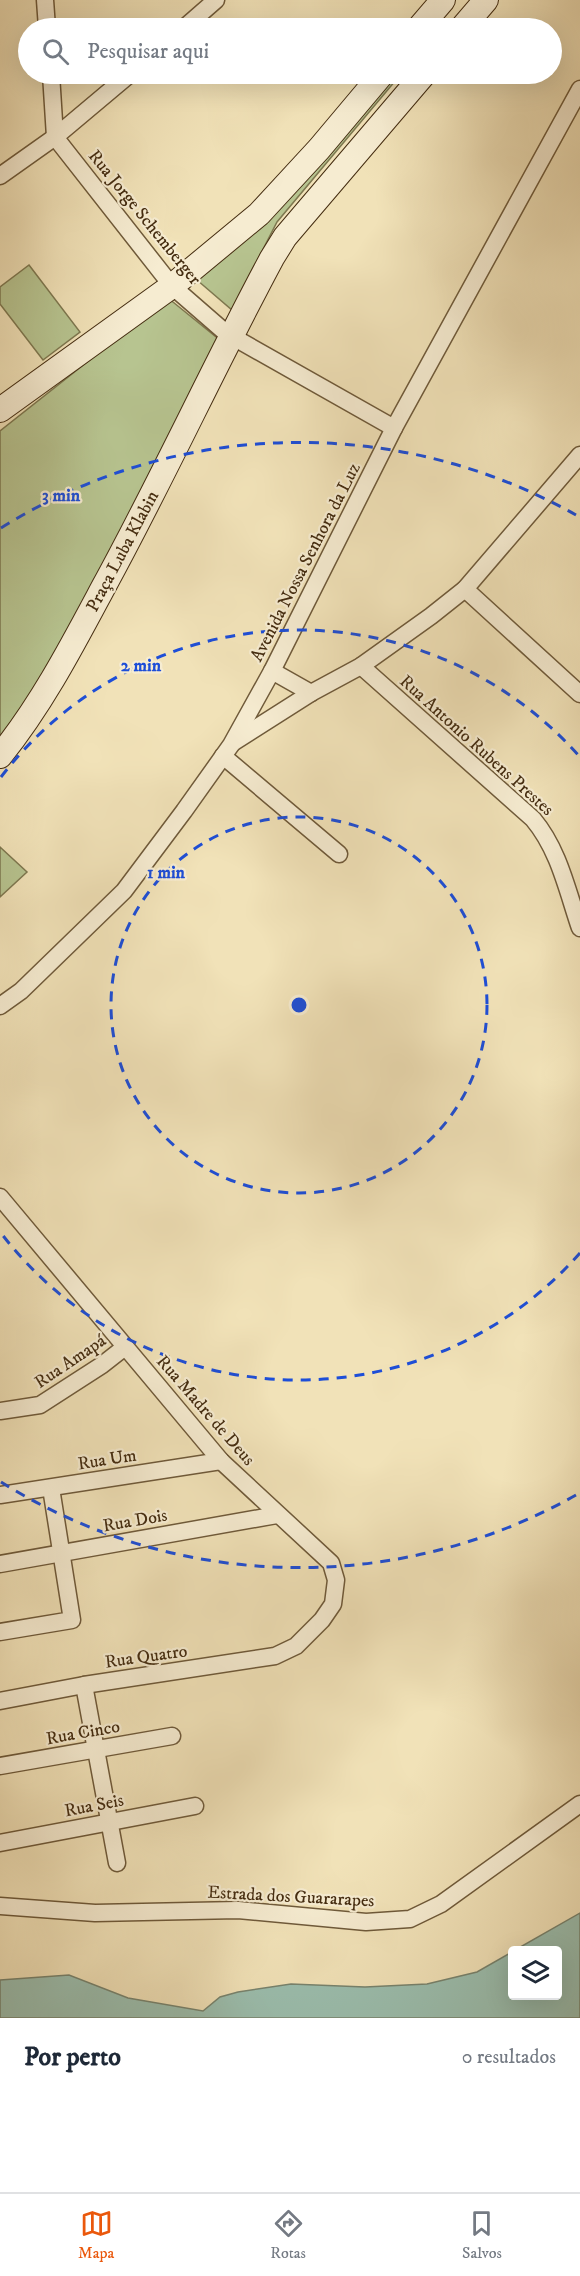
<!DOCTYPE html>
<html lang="pt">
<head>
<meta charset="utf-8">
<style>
  :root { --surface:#fff; --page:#f6f6f7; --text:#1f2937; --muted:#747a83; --line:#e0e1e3; --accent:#ea580c }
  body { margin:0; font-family:"IM FELL DW Pica",serif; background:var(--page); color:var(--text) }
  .controls { position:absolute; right:18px; bottom:18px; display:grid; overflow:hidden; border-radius:6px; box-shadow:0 6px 24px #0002 }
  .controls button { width:54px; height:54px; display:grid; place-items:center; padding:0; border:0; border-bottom:2px solid var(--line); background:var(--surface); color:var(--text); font:30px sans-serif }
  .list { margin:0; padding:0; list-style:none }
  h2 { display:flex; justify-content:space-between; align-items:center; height:78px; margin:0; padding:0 24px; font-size:26px }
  h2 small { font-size:20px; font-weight:400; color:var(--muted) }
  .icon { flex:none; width:33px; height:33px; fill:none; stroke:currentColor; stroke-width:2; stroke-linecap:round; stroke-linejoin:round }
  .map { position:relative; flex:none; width:580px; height:2018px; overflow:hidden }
  .search { position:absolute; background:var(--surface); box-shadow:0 6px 24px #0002; left:18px; right:18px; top:18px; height:66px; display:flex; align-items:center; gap:15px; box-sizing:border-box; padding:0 21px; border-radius:33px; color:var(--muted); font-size:22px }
  .sheet { height:174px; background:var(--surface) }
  nav { display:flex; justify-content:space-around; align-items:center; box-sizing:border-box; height:84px; border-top:2px solid var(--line); background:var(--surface); font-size:16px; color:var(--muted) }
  nav a { display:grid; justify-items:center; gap:3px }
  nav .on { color:var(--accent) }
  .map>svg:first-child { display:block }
  .green { fill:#b7c490; stroke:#7e7850; stroke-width:1.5 }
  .water { fill:#9bbeae; stroke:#78846f; stroke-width:1.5 }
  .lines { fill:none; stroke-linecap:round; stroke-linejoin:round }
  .street-casing { stroke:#6f5a3a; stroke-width:19 }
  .secondary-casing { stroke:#442c10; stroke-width:26 }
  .street { stroke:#f6ecd1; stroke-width:16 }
  .secondary { stroke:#f6ecd1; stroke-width:24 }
  .ring { fill:none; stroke:#1d4ed8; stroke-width:3; stroke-dasharray:10 8 }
  .labels { text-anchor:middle; stroke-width:4.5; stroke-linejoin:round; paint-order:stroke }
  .street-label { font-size:18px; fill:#442c10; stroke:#f6ecd1 }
  .centre { fill:#1d4ed8; stroke:#f6ecd1; stroke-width:3 }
  .ring-label { font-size:18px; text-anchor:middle; font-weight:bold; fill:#1d4ed8; stroke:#f6ecd1; stroke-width:4.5; stroke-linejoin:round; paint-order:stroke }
</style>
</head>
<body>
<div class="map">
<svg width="580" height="2018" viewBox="0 0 580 2018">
  <rect width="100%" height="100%" fill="#f1e2b8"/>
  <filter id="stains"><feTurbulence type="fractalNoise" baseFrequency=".00333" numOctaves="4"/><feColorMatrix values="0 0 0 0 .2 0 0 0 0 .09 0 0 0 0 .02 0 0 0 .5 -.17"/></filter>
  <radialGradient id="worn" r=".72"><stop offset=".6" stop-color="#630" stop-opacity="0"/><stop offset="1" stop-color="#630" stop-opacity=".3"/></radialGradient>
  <!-- green -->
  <g class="green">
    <polygon points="393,74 401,74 277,222 232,310 197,280"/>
    <polygon points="29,265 80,332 43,360 0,304 0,287"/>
    <polygon points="168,298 221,341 50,670 0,739 0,431"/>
    <polygon points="0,847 27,872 0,897"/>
  </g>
  <!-- water -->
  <polygon class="water" points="580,1913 580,2018 0,2018 0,1980 69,1975 128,1998 203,2011 220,1997 238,1992 291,1984 365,1987 427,1984 477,1972 512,1952 512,1996 558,1996 558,1950 515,1950"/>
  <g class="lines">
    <defs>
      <g id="street">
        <polyline points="45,0 47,28"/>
        <polyline points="184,28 216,0"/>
        <polyline points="51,74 55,137"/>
        <polyline points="55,137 172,286 226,333 394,428"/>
        <polyline points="0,176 55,137 130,74"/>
        <polyline points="465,589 580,694"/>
        <path d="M361 666 533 819C559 850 567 890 580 928"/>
        <polyline points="272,671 311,693"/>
        <polyline points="234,742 311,693 361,666 431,616 465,589 580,455"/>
        <polyline points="223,756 339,854"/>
        <polyline points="0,1006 21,991 124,891 184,811 231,745 272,671 394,428 580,89"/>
        <polyline points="0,1197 221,1461 331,1563 336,1580 333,1604 322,1620 296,1646 275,1656 84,1685 0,1701"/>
        <polyline points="0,1411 40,1405 102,1365 125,1347"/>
        <polyline points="0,1495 221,1461"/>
        <polyline points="0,1564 277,1515"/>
        <polyline points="0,1632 72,1620 51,1488"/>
        <polyline points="84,1685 117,1863"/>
        <polyline points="0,1766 172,1736"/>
        <polyline points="0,1843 195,1806"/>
        <polyline points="0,1906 95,1913 238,1910 366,1922 410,1919 441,1904 580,1804"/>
      </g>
      <g id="secondary">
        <polyline points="419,28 443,0"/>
        <polyline points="462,28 486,0"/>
        <polyline points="0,410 172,286 259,214 319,149 382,74"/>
        <path d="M0 756C42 704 73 644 104 586 163 478 214 366 272 258L285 237 424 74"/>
      </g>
    </defs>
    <!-- street casing -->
    <use href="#street" class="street-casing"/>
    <!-- secondary casing -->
    <use href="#secondary" class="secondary-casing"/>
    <!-- street -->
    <use href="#street" class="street"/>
    <!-- secondary -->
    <use href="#secondary" class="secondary"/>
  </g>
  <!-- distance rings -->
  <g class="ring">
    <circle cx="299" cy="1005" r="188"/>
    <path d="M580 1253A375 375 0 0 1 1 1233M1 777A375 375 0 0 1 580 757"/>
    <path d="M576 1495A563 563 0 0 1 1 1482M1 528A563 563 0 0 1 576 515"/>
  </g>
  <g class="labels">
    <!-- street labels -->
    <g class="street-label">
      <text transform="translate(145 217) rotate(51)" y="6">Rua Jorge Schemberger</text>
      <text transform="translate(122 551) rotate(-62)" y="6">Praça Luba Klabin</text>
      <text transform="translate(305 562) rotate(-63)" y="6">Avenida Nossa Senhora da Luz</text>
      <text transform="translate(477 745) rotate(42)" y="6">Rua Antonio Rubens Prestes</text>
      <text transform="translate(70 1361) rotate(-34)" y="6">Rua Amapá</text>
      <text transform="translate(206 1410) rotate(49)" y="6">Rua Madre de Deus</text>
      <text transform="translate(107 1459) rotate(-9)" y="6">Rua Um</text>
      <text transform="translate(135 1520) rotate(-10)" y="6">Rua Dois</text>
      <text transform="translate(146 1656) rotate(-8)" y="6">Rua Quatro</text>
      <text transform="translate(83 1732) rotate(-10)" y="6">Rua Cinco</text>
      <text transform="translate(94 1805) rotate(-11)" y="6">Rua Seis</text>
      <text transform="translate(291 1896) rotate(3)" y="6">Estrada dos Guararapes</text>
    </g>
  </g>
  <circle cx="299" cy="1005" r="9" class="centre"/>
  <g class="ring-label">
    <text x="61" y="501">3 min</text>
    <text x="141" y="671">2 min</text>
    <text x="166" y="878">1 min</text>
  </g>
  <rect width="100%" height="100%" filter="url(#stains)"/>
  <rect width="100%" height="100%" fill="url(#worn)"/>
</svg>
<div class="controls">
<button><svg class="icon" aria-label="layers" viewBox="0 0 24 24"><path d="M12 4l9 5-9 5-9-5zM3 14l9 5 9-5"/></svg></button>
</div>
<div class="search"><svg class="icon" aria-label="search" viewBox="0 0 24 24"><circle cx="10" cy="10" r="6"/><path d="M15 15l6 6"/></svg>Pesquisar aqui</div>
</div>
<section class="sheet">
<h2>Por perto<small>0 resultados</small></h2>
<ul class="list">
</ul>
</section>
<nav>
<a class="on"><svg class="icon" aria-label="map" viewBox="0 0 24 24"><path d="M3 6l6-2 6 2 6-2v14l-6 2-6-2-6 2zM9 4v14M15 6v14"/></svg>Mapa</a>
<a><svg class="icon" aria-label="directions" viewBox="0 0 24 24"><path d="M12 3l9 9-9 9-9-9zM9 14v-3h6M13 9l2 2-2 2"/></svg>Rotas</a>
<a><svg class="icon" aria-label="saved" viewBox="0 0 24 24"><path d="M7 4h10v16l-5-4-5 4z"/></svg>Salvos</a>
</nav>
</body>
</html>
